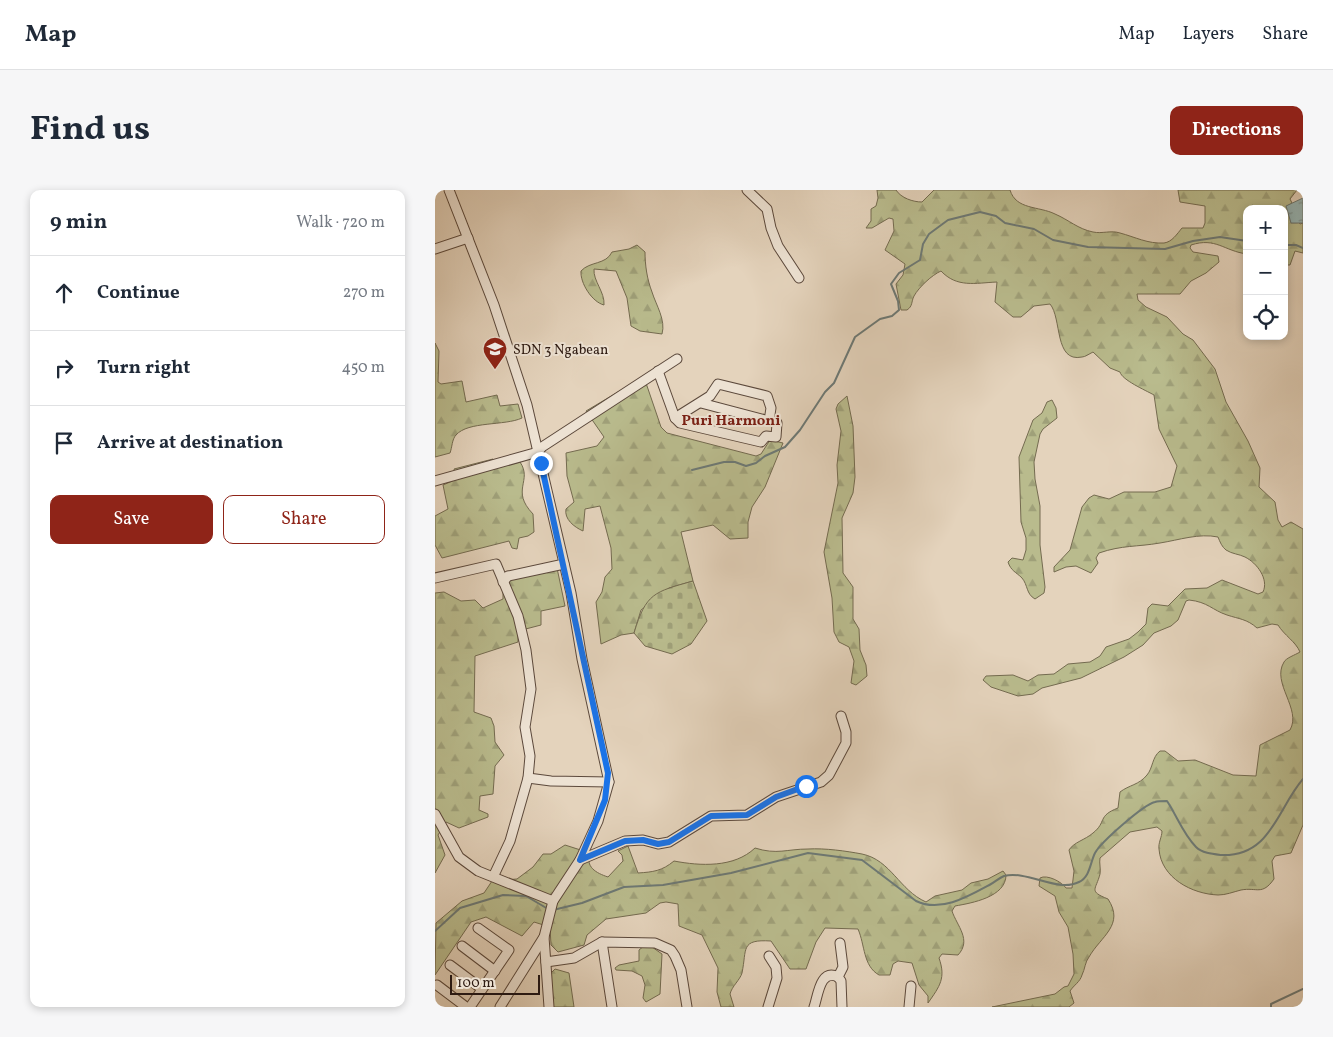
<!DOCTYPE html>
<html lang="en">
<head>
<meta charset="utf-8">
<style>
  :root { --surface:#fff; --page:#f6f6f7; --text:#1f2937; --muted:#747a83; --line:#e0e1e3; --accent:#8f2418 }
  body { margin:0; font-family:Vollkorn,serif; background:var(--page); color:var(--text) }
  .controls { position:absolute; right:15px; top:15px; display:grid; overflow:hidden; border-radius:10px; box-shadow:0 2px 8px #0003 }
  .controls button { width:45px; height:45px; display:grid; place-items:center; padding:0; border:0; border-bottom:1px solid var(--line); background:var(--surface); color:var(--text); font:25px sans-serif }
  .scale { position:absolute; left:15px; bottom:12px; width:90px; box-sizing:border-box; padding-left:5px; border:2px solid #2e1b12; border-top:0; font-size:14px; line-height:18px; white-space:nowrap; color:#2e1b12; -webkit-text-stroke:4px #ede2d3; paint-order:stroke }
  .stop { position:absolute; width:15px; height:15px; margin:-11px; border:4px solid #1a73e8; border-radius:50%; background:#fff }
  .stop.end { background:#1a73e8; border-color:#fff; box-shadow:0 1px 5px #0008 }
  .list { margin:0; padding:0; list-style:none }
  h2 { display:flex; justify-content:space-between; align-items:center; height:65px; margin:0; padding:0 20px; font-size:21px }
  h2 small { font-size:16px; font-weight:400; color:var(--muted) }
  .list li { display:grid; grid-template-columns:32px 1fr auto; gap:15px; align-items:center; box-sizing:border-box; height:75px; padding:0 20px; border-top:1px solid var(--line) }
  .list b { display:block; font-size:19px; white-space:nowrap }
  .list em { font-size:16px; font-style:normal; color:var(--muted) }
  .actions { display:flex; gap:10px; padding:15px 20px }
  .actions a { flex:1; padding:11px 0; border:1px solid var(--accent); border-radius:10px; text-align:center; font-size:18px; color:var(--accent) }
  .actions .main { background:var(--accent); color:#fff }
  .icon { flex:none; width:28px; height:28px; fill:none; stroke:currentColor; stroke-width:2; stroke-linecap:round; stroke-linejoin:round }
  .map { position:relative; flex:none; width:868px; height:817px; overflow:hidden; border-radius:10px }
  header { display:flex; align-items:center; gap:30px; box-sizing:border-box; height:70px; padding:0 25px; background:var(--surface); border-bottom:1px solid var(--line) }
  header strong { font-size:24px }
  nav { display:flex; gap:28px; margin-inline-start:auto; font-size:18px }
  .intro { display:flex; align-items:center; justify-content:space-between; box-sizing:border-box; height:120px; padding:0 30px }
  h1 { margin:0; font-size:35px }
  .button { padding:12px 22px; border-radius:10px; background:var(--accent); color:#fff; font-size:18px; font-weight:700 }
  main { display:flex; gap:30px; padding:0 30px }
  aside { flex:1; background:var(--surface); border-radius:10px; box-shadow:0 2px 8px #0003 }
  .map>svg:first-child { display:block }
  .forest { fill:url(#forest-firs); stroke:#746b50 }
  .cemetery { fill:url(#cemetery-stones); stroke:#746b50 }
  .water { fill:url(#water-ripples); stroke:#6d7975 }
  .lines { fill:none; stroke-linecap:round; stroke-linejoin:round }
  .stream { stroke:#6d7975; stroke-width:2 }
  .minor-casing { stroke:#5c493c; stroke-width:11 }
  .minor { stroke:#ede2d3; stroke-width:9 }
  .route { stroke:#1a73e8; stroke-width:6 }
  .labels { text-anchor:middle; stroke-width:4; stroke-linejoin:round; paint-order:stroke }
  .poi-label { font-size:14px; fill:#2e1b12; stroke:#ede2d3; text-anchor:start }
  .neighbourhood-label { font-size:15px; font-weight:bold; fill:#7a1f14; stroke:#ede2d3 }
</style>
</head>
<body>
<header>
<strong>Map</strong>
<nav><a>Map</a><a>Layers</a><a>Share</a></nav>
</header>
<div class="intro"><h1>Find us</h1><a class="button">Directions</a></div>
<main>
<aside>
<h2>9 min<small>Walk · 720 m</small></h2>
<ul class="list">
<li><svg class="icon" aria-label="ahead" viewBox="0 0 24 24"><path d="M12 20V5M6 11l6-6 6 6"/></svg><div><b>Continue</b></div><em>270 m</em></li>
<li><svg class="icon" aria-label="right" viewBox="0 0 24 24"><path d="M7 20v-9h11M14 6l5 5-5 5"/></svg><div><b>Turn right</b></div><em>450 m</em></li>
<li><svg class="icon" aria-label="arrive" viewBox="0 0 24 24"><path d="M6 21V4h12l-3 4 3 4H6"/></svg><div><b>Arrive at destination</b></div></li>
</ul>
<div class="actions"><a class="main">Save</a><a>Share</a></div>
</aside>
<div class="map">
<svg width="868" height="817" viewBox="0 0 868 817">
  <defs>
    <pattern id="forest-firs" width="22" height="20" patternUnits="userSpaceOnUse" patternTransform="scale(1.25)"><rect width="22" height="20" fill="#b9bb8d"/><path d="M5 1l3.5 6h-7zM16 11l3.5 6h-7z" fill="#9fa079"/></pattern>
    <pattern id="cemetery-stones" width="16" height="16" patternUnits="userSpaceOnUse" patternTransform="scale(1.25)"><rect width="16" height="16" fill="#b9bb8d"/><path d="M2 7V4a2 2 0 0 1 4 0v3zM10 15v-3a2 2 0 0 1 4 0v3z" fill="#9fa079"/></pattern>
    <pattern id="water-ripples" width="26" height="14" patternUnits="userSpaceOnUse" patternTransform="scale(1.25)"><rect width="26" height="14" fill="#97b7b7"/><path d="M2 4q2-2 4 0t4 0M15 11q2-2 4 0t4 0" fill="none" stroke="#7c9493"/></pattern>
  </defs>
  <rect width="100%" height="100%" fill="#e4d3bc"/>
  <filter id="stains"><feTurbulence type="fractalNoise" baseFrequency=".004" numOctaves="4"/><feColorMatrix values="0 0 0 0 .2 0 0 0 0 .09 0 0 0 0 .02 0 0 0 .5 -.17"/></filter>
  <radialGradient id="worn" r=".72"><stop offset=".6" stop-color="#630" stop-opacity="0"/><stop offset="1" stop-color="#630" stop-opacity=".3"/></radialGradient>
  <!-- forest -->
  <g class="forest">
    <path d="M442 0H461C466 8 478 12 487 12L499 0H575C581 20 604 16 620 24 634 30 643 39 658 42 667 44 676 40 685 43 700 47 713 54 729 53 737 52 742 44 747 38H768L770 33V16L745 12 743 0H862L855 9 857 13 852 16 865 34 868 33V63L860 61 855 75H849V19H812V64C789 61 781 47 756 55L755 58 758 62 783 66 784 72 771 83 756 91 745 104H702L703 110 711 117 732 127 748 144 758 150 780 179 791 212 813 251 825 278 824 297 840 312 843 330 847 337 856 332 868 339V635L856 663 840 666 837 671 839 689C827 706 822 697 806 700 798 702 791 705 783 705 757 704 726 688 724 659 723 653 727 647 727 641L722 637 695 642 665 668C664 673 666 679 665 684 661 700 653 701 673 709 690 735 666 746 654 767 650 772 650 779 647 785 645 792 639 795 635 801L639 813 634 817H557L620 804 629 797 633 796 639 784 638 764 633 737 624 722 620 706 604 696 605 688C612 684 627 692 631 698H637L639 681 634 660C639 652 650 650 658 643 672 632 662 626 683 618L685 602C694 595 704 595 712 585 718 578 717 567 725 561H730L743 571 760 570 798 585 821 586 825 555 855 540C867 519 836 493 849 472 851 468 860 465 865 462 861 452 849 445 843 435L837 434 822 438C812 429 804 429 792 425 777 420 773 412 754 410L751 411 743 430 736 436 719 443 708 455 689 467 646 488 607 498 598 504 583 506 556 497 548 490 551 486 578 485 593 491 603 485 619 484 633 474 655 472 665 466 671 457 694 449 703 442 711 434 713 418 717 414 733 416 750 399 772 398 787 390 823 404 828 402C834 389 822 373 810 367 804 364 797 364 791 360 787 357 785 352 783 347 764 343 744 350 725 353 702 357 687 355 664 363L661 368 663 373 656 383 641 376 631 377 619 382V377L635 360 647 317 654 308 659 305 674 309 689 302H720L736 297 742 276 724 239 719 205C710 200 687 190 685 182L675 178 658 162C654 164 650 167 647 167 619 173 627 128 615 114L599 116 586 127H578L560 112 562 92C540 93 522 98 506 81 497 85 484 97 479 106 476 112 478 116 472 120H466L461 94 468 85 470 74 450 60 459 41 458 29 454 28 437 38H431L436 31V19L441 16 443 8Z"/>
    <path d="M202 55 210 62C210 75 212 89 217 102 221 115 231 130 227 144L205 141 196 136 192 108 181 81 159 79C158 91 170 102 169 115 157 112 145 93 146 81 155 71 171 75 177 62L194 59Z"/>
    <path d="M0 153 4 161 3 192 6 194 27 191 31 212 62 205 65 216 83 214 87 228C70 236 33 231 21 245 17 249 17 258 15 263L0 267Z"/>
    <path d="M211 193 226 237 232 243 321 266 326 264 335 250 348 253 330 297 317 317 313 332V348L295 349 278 335 246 342 258 391 234 398 206 420 199 443 186 445 166 454 161 412 167 402 170 387 177 379 176 358 165 316 150 319 148 341C139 337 129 329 131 319L139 312 132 286 131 263 162 256 169 247 151 221 183 202Z"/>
    <polygon points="412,206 418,236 420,287 418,303 407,328 408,383 418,397 418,429 424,439 425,460 431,475 432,486 421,495 416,493 419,471 414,457 404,452 399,442 397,408 389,362 403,293 402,275 406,241 401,219 403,214"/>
    <path d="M617 210 621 218 622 228 608 239 605 244 599 272 600 289 605 316V355L610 397 609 403 600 409C591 404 593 395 587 388 581 382 576 381 573 372L577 368 588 370 591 360V348L586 332 584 267 598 230 607 223 612 212Z"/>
    <path d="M58 269 60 278 85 272C98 291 75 300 98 324L99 342 93 346 84 348 82 359 77 358 74 351 7 368 0 355V326L13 319 8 295 22 289 19 279Z"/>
    <polygon points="122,378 130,416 106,421 106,435 83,441 83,452 40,466 39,522 56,528 59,536 60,552 69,565 60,576 58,604 45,606 44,620 53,624 53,627 24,638 11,632 3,645 10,665 0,683 0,403 9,402 26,411 40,410 48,418 68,409 68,397 73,390"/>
    <path d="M130 655 155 663C150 677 161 683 173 687L188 671 187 665 183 661 193 656 203 683C218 682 227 681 239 671 265 676 299 678 320 658 342 665 352 659 373 659 390 658 411 661 427 664 456 670 464 700 491 712L500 706 527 700 536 693 553 689 568 681 571 685C571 707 537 713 520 716L517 721C522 736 537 750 523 765L507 764 504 768C511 788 505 796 493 813V806L484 795 477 773 463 771 458 774 455 785H444C428 776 430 755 423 739L390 738 381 752 371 779H355L336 751C305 749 312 759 307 783 305 790 297 796 295 804L299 817H286L282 802 283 778 267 745 244 736 243 714 231 712 225 713 211 723 171 729 152 745 149 755 123 762 116 755 115 737 99 732 87 746 51 727 36 732 0 785 1 733 27 711 49 703 57 691 82 689 98 677 108 664H116Z"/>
    <polygon points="209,756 217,757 227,764 225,804 211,812 208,808 210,795 207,786 197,781 181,780 180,778 184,775 204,771 204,760"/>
    <polygon points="120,779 134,783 139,817 117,817 116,783"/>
  </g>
  <!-- cemetery -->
  <path class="cemetery" d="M258 391 272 431 256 454 237 464 210 456 199 443C211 403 219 402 258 391Z"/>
  <!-- water -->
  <polygon class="water" points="868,8 868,33 856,33 851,16"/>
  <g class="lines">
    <!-- stream -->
    <g class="stream">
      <polyline points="849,55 861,55 868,58"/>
      <polyline points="257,280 289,272 300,272 311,276 321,273 330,266 350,257 365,240 390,202 399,193 420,147 445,129 457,126 464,120 463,111 456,94 464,83 485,70 488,54 494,44 513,30 545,22 561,26 570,33 599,39 618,50 653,57 730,59 758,51 785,47 812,51"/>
      <path d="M118 720 147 713 189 697 228 695 296 683 373 663 427 670 481 711C506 723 534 706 556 694 560 692 564 688 569 686 593 680 622 703 644 692 655 687 655 673 660 663 666 652 708 615 720 612 723 611 728 611 732 611 742 626 748 644 761 657 767 663 777 664 786 665 836 667 842 619 868 589"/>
      <polyline points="0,741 25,718 68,705 91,706 113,719"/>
      <polyline points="836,817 836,814 868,799"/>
    </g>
    <defs>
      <g id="minor">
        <polyline points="14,0 59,115 92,215 136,403 147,469 174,592 163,631 145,670 118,711 109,747 65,817"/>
        <polyline points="312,0 332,19 336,38 343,56 364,88"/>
        <polyline points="0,59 33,48"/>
        <polyline points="223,181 240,228 245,233 326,252 331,246 341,247 342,233 266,213"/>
        <polyline points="240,228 275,206 283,194 332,206 336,218 334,231"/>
        <polyline points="0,291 103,262 107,257 242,169"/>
        <polyline points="0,388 61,374 83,426 91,460 96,499 90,537 95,566 93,588 75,651 59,685"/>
        <polyline points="68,392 73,386 129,374"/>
        <polyline points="93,588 116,591 174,592"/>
        <polyline points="0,624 24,667 43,681 118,711"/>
        <polyline points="145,670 190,651 208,650 223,654 234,652 276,626 312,625 341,607 386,592 394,585 411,553 411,542 406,526"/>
        <polyline points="109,747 114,817"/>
        <polyline points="167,752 177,817"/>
        <polyline points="405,753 408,777 403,787 406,791 407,817"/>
        <polyline points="27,756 60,781"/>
        <polyline points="111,772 139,768 167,752 220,753 236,760 240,766 246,780 252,817"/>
        <polyline points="15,775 47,799"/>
        <polyline points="2,795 31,817"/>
        <polyline points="35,817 74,760 43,738"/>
        <polyline points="333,817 342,788 341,777 334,766"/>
        <path d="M379 817C383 806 385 778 403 787"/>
        <polyline points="474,817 476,796"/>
      </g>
    </defs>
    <!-- minor casing -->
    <use href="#minor" class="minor-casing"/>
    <!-- minor -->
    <use href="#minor" class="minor"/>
  </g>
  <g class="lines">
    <!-- route -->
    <polyline class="route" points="106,273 173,583 170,610 145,670 190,651 208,650 223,654 234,652 276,626 312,625 341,607 371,596"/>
  </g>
  <!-- icons -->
  <defs>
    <symbol id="school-pin" viewBox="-11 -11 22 30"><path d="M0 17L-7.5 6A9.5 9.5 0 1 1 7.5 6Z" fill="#8f2418" stroke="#ede2d3"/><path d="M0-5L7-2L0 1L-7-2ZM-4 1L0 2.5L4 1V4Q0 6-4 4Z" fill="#fff"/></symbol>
  </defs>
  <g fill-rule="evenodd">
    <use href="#school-pin" x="46" y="145" width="28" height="38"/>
  </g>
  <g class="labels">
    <!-- poi labels -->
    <g class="poi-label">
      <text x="78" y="164">SDN 3 Ngabean</text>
    </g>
    <!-- neighbourhood labels -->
    <g class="neighbourhood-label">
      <text x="296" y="235">Puri Harmoni</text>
    </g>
  </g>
  <rect width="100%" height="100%" filter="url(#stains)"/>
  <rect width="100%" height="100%" fill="url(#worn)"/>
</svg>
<div class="controls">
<button>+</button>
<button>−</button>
<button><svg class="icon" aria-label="locate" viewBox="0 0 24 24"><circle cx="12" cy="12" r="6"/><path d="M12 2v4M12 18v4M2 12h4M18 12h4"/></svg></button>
</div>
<div class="scale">100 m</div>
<div class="stop" style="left:371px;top:596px"></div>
<div class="stop end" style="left:106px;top:273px"></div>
</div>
</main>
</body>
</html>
